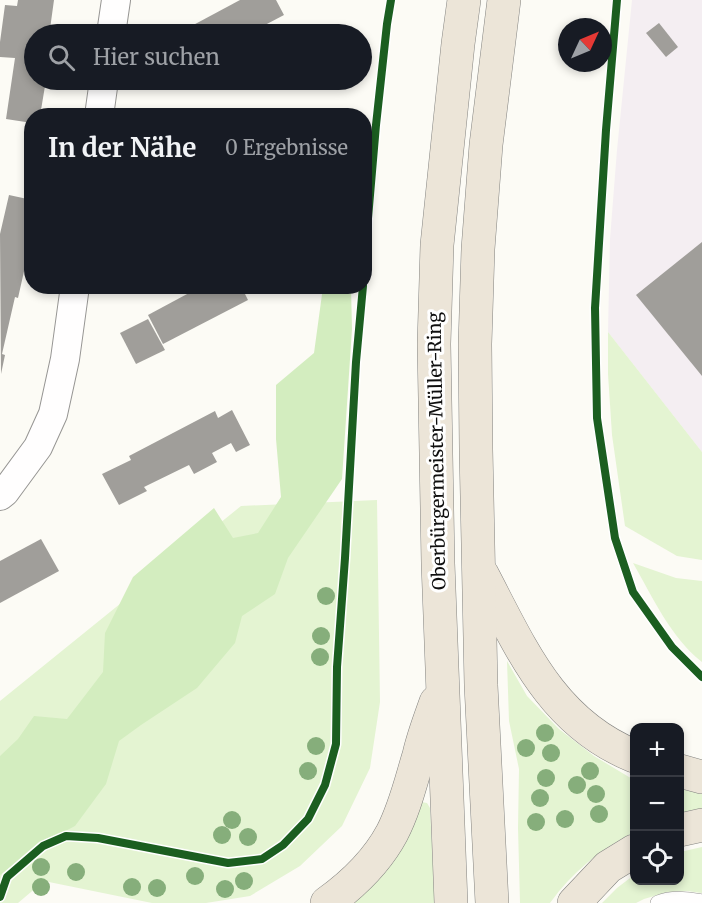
<!DOCTYPE html>
<html lang="de">
<head>
<meta charset="utf-8">
<style>
  :root { --surface:#171b24; --page:#20242c; --text:#f1f3f6; --muted:#9ea1a6; --line:#363941 }
  body { margin:0; font-family:Merriweather,serif; background:var(--page); color:var(--text) }
  .controls { position:absolute; right:18px; bottom:18px; display:grid; overflow:hidden; border-radius:12px; box-shadow:0 3px 9px #0003 }
  .controls button { width:54px; height:54px; display:grid; place-items:center; padding:0; border:0; border-bottom:2px solid var(--line); background:var(--surface); color:var(--text); font:30px sans-serif }
  .compass { position:absolute; left:558px; top:18px; width:54px; height:54px; border-radius:50%; background:var(--surface); box-shadow:0 3px 9px #0003; rotate:46deg }
  .list { margin:0; padding:0; list-style:none }
  h2 { display:flex; justify-content:space-between; align-items:center; height:78px; margin:0; padding:0 24px; font-size:26px }
  h2 small { font-size:20px; font-weight:400; color:var(--muted) }
  .icon { flex:none; width:33px; height:33px; fill:none; stroke:currentColor; stroke-width:2; stroke-linecap:round; stroke-linejoin:round }
  .map { position:relative; flex:none; width:702px; height:903px; overflow:hidden }
  .search { position:absolute; background:var(--surface); box-shadow:0 3px 9px #0003; left:24px; top:24px; width:348px; height:66px; display:flex; align-items:center; gap:15px; box-sizing:border-box; padding:0 21px; border-radius:33px; color:var(--muted); font-size:22px }
  .panel { position:absolute; background:var(--surface); box-shadow:0 3px 9px #0003; left:24px; top:108px; width:348px; height:186px; border-radius:24px }
  .map>svg:first-child { display:block }
  .industrial { fill:#f4eef2 }
  .green { fill:#e4f4d2 }
  .forest { fill:#d3edbf }
  .building { fill:#a09e9a }
  .lines { fill:none; stroke-linecap:round; stroke-linejoin:round }
  .service-casing { stroke:#969593; stroke-width:16 }
  .minor-casing { stroke:#969593; stroke-width:30 }
  .trunk-casing { stroke:#838380; stroke-width:34 }
  .service { stroke:#fffefe; stroke-width:15 }
  .minor { stroke:#fffefe; stroke-width:28 }
  .trunk { stroke:#ece5d8; stroke-width:33 }
  .cycleway-casing { stroke:#fff; stroke-width:11 }
  .cycleway { stroke:#1b5e20; stroke-width:8 }
  .tree { fill:#86ae7b }
  .labels { text-anchor:middle; stroke-width:6; stroke-linejoin:round; paint-order:stroke }
  .street-label { font-size:18px; fill:#0f0f0f; stroke:#fff }
</style>
</head>
<body>
<div class="map">
<svg width="702" height="903" viewBox="0 0 702 903">
  <rect width="100%" height="100%" fill="#fcfbf5"/>
  <!-- industrial -->
  <polygon class="industrial" points="632,0 702,0 702,452 608,332 610,239 617,150"/>
  <!-- green -->
  <g class="green">
    <polygon points="608,332 702,452 702,560 677,556 625,526 612,435 608,374"/>
    <polygon points="377,500 380,702 370,768 342,826 300,866 250,896 206,903 152,903 44,881 18,903 0,903 0,701 241,506"/>
    <path d="M633 563 676 578 702 581V662C671 638 652 596 633 563Z"/>
    <path d="M507 661 527 696 559 729 594 756 629 777 634 779V832C601 849 572 872 550 903H520L518 828 519 769 509 721Z"/>
    <polygon points="680,789 702,793 702,811 680,816"/>
    <polygon points="421,802 427,803 430,808 435,903 351,903"/>
    <polygon points="702,847 702,893 687,891 668,892 644,899 636,903 602,903 617,888 634,875 634,880 680,880 680,852"/>
  </g>
  <!-- forest -->
  <polygon class="forest" points="323,287 351,287 352,329 342,479 288,558 275,594 242,616 235,643 197,688 141,725 119,741 106,784 75,826 42,843 0,875 0,756 18,739 34,716 67,719 103,672 105,633 133,577 214,508 233,538 258,533 281,497 276,439 276,385 314,353"/>
  <!-- building -->
  <g class="building">
    <polygon points="18,0 54,0 50,29 53,30 53,34 34,34 34,80 46,80 40,116 32,116 32,123 6,119 15,58 0,57 0,42 5,5 17,6"/>
    <polygon points="240,0 276,0 284,15 248,34 186,34 184,30"/>
    <polygon points="659,23 678,47 666,57 646,33"/>
    <polygon points="9,195 32,200 32,236 18,298 15,297 2,354 5,355 1,374 0,234"/>
    <polygon points="702,242 702,376 636,295"/>
    <polygon points="202,286 241,286 248,300 163,344 148,315"/>
    <polygon points="148,319 165,350 136,364 120,333"/>
    <polygon points="232,410 250,445 236,452 231,443 212,453 217,462 194,474 189,465 144,487 147,491 119,505 102,474 131,460 129,456 215,411 218,418"/>
    <polygon points="41,539 59,571 0,603 0,561"/>
  </g>
  <g class="lines">
    <defs>
      <path id="service" d="M658 903C672 897 688 899 702 902"/>
      <g id="minor">
        <polyline points="111,34 116,0"/>
        <polyline points="99,116 104,80"/>
        <polyline points="0,496 5,492 38,447 53,414 65,359 75,286"/>
      </g>
      <g id="trunk">
        <path d="M482 574C521 648 551 722 634 756"/>
        <polyline points="680,771 702,777"/>
        <polyline points="680,830 702,825"/>
        <path d="M327 903C352 885 377 861 392 833 405 808 411 781 419 755 423 737 430 719 436 702"/>
        <polyline points="451,903 438,563 434,344 437,245 458,44 464,0"/>
        <polyline points="492,903 481,685 476,449 475,344 478,249 486,145 504,0"/>
        <polyline points="574,903 608,867 634,851"/>
      </g>
    </defs>
    <!-- service casing -->
    <use href="#service" class="service-casing"/>
    <!-- minor casing -->
    <use href="#minor" class="minor-casing"/>
    <!-- trunk casing -->
    <use href="#trunk" class="trunk-casing"/>
    <!-- service -->
    <use href="#service" class="service"/>
    <!-- minor -->
    <use href="#minor" class="minor"/>
    <!-- trunk -->
    <use href="#trunk" class="trunk"/>
    <defs>
      <g id="cycleway">
        <polyline points="617,0 606,130 595,308 597,418 615,538 633,592 672,647 702,677"/>
        <polyline points="364,265 376,125 387,24 391,0"/>
        <polyline points="0,897 7,877 43,846 66,836 98,838 228,863 262,859 283,845 308,819 325,785 336,744 337,667 345,558 356,362 363,286"/>
      </g>
    </defs>
    <!-- cycleway casing -->
    <use href="#cycleway" class="cycleway-casing"/>
    <!-- cycleway -->
    <use href="#cycleway" class="cycleway"/>
  </g>
  <!-- trees -->
  <g class="tree">
    <circle cx="326" cy="596" r="9"/>
    <circle cx="321" cy="636" r="9"/>
    <circle cx="320" cy="657" r="9"/>
    <circle cx="545" cy="733" r="9"/>
    <circle cx="316" cy="746" r="9"/>
    <circle cx="526" cy="748" r="9"/>
    <circle cx="551" cy="753" r="9"/>
    <circle cx="308" cy="771" r="9"/>
    <circle cx="590" cy="771" r="9"/>
    <circle cx="546" cy="778" r="9"/>
    <circle cx="577" cy="785" r="9"/>
    <circle cx="596" cy="794" r="9"/>
    <circle cx="540" cy="798" r="9"/>
    <circle cx="599" cy="814" r="9"/>
    <circle cx="565" cy="819" r="9"/>
    <circle cx="232" cy="820" r="9"/>
    <circle cx="536" cy="822" r="9"/>
    <circle cx="222" cy="835" r="9"/>
    <circle cx="248" cy="837" r="9"/>
    <circle cx="41" cy="867" r="9"/>
    <circle cx="76" cy="872" r="9"/>
    <circle cx="195" cy="876" r="9"/>
    <circle cx="244" cy="881" r="9"/>
    <circle cx="41" cy="887" r="9"/>
    <circle cx="132" cy="887" r="9"/>
    <circle cx="157" cy="888" r="9"/>
    <circle cx="225" cy="889" r="9"/>
  </g>
  <g class="labels">
    <!-- street labels -->
    <g class="street-label">
      <text transform="translate(437 451) rotate(-91)" y="6">Oberbürgermeister-Müller-Ring</text>
    </g>
  </g>
</svg>
<div class="controls">
<button>+</button>
<button>−</button>
<button><svg class="icon" aria-label="locate" viewBox="0 0 24 24"><circle cx="12" cy="12" r="6"/><path d="M12 2v4M12 18v4M2 12h4M18 12h4"/></svg></button>
</div>
<svg class="compass" viewBox="-18 -18 36 36"><path d="M0-13l5 13h-10z" fill="#e53935"/><path d="M0 13l5-13h-10z" fill="#9ea1a6"/></svg>
<div class="search"><svg class="icon" aria-label="search" viewBox="0 0 24 24"><circle cx="10" cy="10" r="6"/><path d="M15 15l6 6"/></svg>Hier suchen</div>
<section class="panel">
<h2>In der Nähe<small>0 Ergebnisse</small></h2>
<ul class="list">
</ul>
</section>
</div>
</body>
</html>
